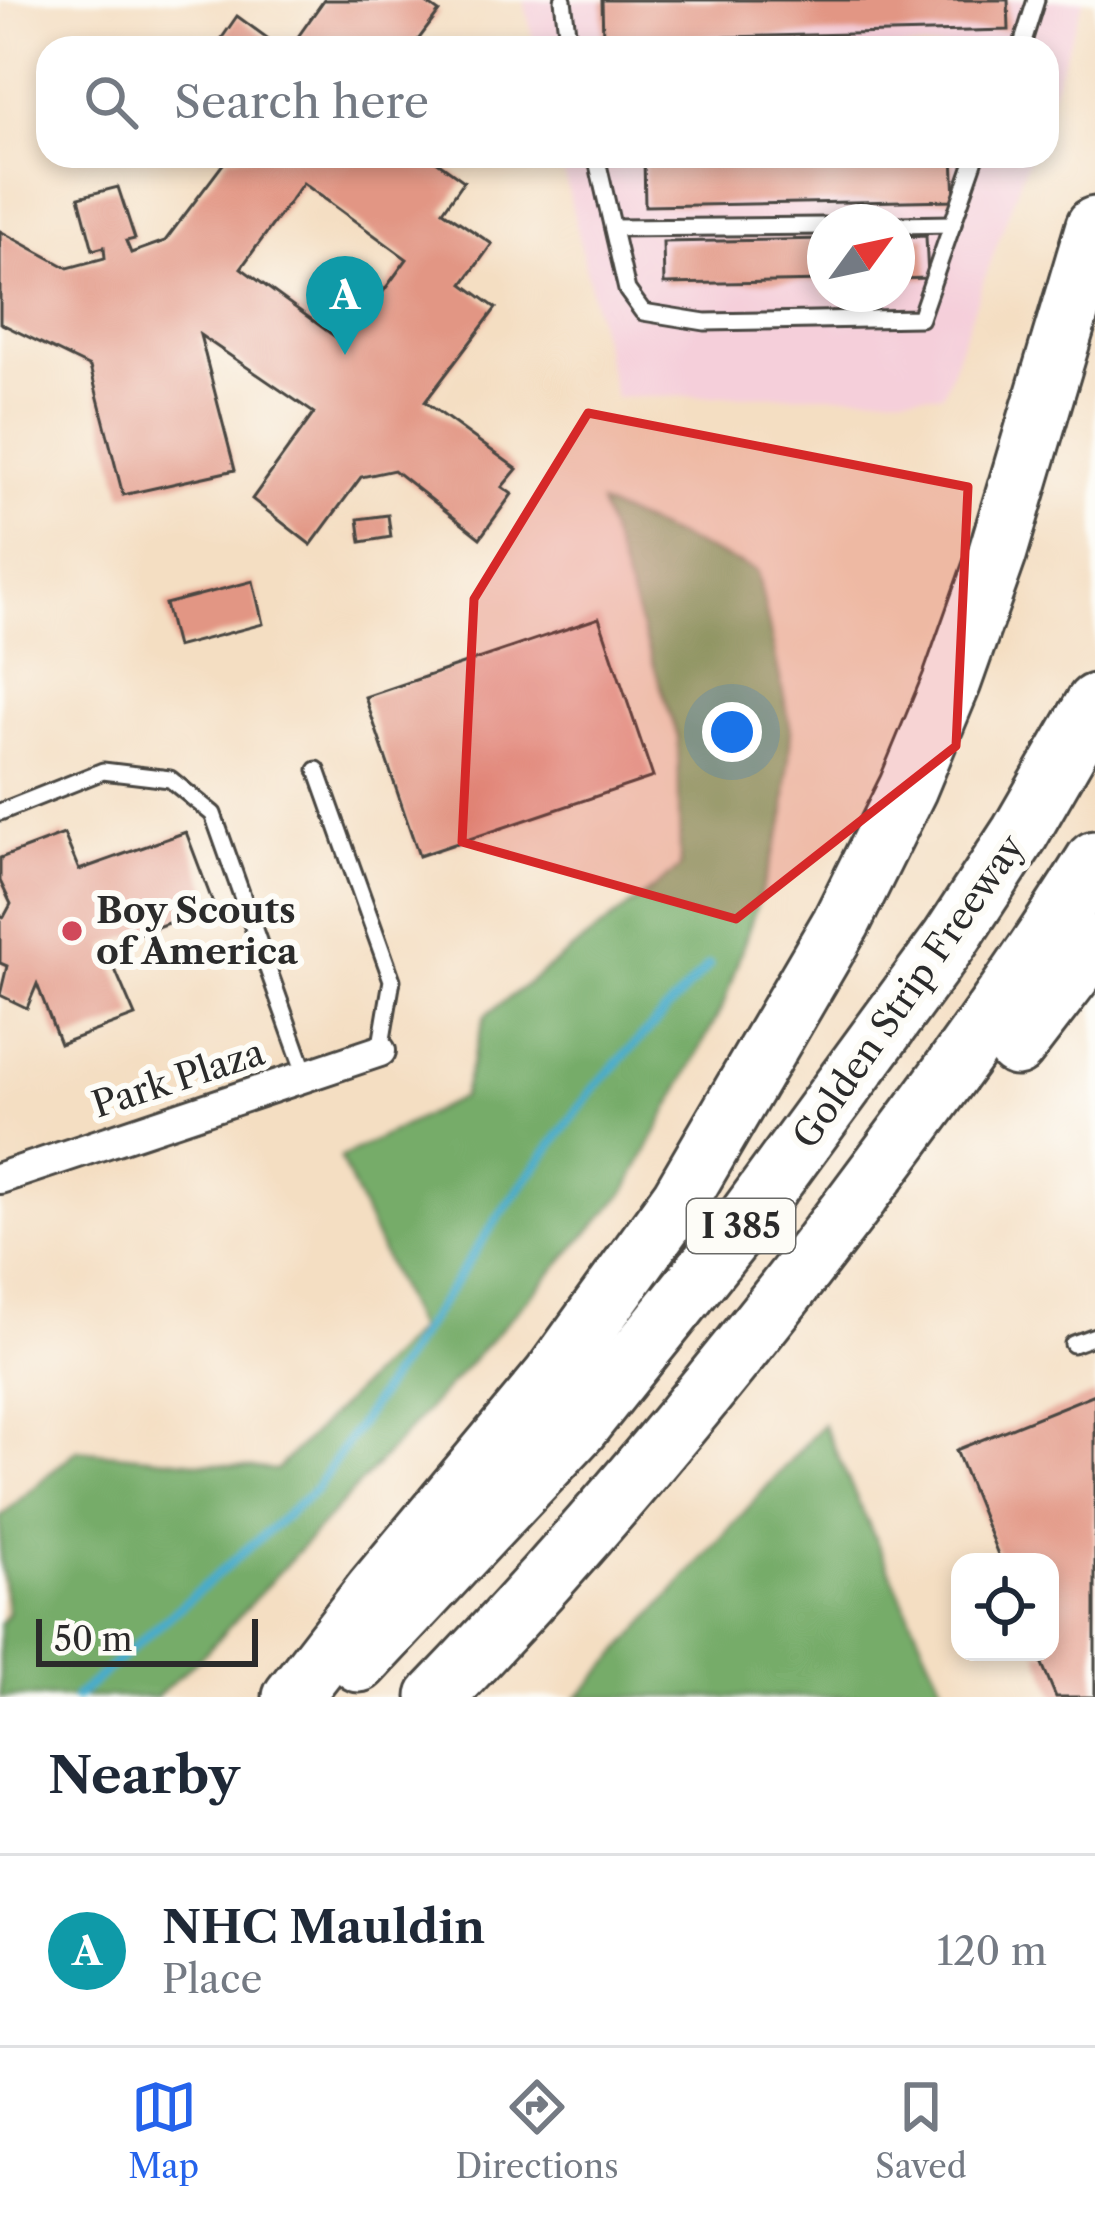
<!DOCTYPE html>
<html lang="en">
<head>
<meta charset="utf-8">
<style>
  :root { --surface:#fff; --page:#f6f6f7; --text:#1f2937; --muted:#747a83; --line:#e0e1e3; --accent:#2563eb }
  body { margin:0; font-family:"Libre Caslon Text",serif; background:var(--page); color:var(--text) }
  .controls { position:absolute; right:36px; bottom:36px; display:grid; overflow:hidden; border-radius:24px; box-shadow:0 6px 18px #0003 }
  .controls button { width:108px; height:108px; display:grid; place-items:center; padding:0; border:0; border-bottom:3px solid var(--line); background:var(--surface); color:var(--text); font:60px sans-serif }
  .compass { position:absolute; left:807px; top:204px; width:108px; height:108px; border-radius:50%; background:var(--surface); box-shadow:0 6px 18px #0003; rotate:57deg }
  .scale { position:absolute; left:36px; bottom:30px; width:222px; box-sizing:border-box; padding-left:12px; border:6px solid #2b2b2b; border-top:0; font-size:33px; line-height:42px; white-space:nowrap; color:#2b2b2b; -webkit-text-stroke:9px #fdfcf7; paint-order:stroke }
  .you { position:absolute; left:732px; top:732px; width:42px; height:42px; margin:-30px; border:9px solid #fff; border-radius:50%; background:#1a73e8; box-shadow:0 0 0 18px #1a73e833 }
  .badge { display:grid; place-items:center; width:78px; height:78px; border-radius:50%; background:var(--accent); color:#fff; font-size:39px; font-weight:700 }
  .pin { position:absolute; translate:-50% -99px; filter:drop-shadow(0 3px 6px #0008) }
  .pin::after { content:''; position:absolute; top:63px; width:42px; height:36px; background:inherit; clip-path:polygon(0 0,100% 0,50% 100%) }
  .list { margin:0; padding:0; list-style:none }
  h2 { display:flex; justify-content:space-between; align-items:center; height:156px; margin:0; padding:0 48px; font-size:51px }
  h2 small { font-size:39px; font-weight:400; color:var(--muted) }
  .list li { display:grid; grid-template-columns:78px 1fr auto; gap:36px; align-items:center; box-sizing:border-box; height:192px; padding:0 48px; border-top:3px solid var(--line) }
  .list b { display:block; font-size:45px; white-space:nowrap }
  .list p { margin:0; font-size:39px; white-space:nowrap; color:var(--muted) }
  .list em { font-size:39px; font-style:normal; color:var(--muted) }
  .icon { flex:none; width:66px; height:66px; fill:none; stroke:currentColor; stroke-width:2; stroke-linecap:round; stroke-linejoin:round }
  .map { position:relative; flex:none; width:1095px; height:1697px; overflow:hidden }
  .search { position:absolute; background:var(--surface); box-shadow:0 6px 18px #0003; left:36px; right:36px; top:36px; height:132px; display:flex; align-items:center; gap:30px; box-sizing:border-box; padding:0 42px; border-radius:36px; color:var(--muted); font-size:45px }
  .sheet { height:348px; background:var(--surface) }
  nav { display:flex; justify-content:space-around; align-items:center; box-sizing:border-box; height:168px; border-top:3px solid var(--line); background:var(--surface); font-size:33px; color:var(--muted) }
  nav a { display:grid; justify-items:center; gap:6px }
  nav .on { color:var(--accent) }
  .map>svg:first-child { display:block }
  .built { fill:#f5cfda; fill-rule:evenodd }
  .forest { fill:#76ac69; stroke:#506c4a; stroke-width:3 }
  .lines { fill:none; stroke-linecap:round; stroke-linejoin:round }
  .stream { stroke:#4aacca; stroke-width:9 }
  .building { fill:#e29684; fill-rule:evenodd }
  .service-casing { stroke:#494642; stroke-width:21 }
  .minor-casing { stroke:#494642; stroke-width:36 }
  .motorway-casing { stroke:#494642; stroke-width:63 }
  .service { stroke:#fff; stroke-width:15 }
  .minor { stroke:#fff; stroke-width:30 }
  .motorway { stroke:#fff; stroke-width:57 }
  .marked { fill:#d62828; fill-opacity:0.2; stroke:#d62828; stroke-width:9; stroke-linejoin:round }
  .poi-dot { fill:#d1495b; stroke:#fdfcf7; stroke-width:4.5 }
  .labels { text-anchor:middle; stroke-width:12; stroke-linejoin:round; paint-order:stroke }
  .shield { fill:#fdfcf7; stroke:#6a6a68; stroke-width:3 }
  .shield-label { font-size:33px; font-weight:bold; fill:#2b2b2b }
  .poi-label { font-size:36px; font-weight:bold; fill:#2b2b2b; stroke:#fdfcf7; text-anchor:start }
  .street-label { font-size:36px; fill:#2b2b2b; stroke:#fdfcf7 }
</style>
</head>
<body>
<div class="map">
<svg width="1095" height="1697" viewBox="0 0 1095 1697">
  <rect width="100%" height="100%" fill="#fdfcf7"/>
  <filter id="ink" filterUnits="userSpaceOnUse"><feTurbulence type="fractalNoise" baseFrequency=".00833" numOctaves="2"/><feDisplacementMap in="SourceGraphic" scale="24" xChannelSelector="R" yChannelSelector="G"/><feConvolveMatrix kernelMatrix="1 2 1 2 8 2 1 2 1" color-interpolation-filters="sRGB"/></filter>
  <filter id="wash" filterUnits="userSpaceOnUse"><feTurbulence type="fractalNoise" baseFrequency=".004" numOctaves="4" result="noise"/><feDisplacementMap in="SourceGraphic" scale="48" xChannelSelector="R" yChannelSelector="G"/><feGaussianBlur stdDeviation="2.7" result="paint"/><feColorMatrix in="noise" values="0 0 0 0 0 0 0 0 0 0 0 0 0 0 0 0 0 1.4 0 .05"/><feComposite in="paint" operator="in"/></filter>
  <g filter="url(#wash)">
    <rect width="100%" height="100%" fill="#f4dec2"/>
    <!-- built -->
    <g class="built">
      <polygon points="524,0 1084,0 1047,105 1047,48 535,48"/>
      <path d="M560 156H1029L943 394 615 397ZM825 222H897V294H825Z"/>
    </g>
    <!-- forest -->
    <g class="forest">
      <polygon points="600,504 757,571 791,730 784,822 724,1003 626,1191 209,1649 156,1697 0,1697 0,1624 8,1613 0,1560 0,1517 77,1450 276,1470 417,1330 340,1158 462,1097 485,1016 680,868 678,738"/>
      <polygon points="823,1424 947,1697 577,1697 586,1689"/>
    </g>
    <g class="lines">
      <!-- stream -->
      <polyline class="stream" points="76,1697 315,1490 499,1216 595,1087 709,965"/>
    </g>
    <g id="blocks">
      <!-- building -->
      <g class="building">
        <polygon points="324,0 422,0 439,12 412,48 290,48"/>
        <polygon points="602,0 1008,0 1009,30 603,40"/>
        <polygon points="237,16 281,48 215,48"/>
        <path d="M229 156H429L464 181 443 211 492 244 463 284 496 308 425 402 517 469 502 487 512 494 480 538 394 470 361 477 311 545 252 499 314 413 200 335 235 470 123 495 90 367 0 323V231L68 268 105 258 104 247 93 250 79 197 118 187 135 239 126 241 131 253 165 241ZM303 183 407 259 345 344 241 268Z"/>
        <polygon points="762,156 953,156 955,200 645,206 644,158"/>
        <polygon points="926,236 928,278 897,279 897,237"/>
        <polygon points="825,239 825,281 664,284 663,242"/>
        <polygon points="388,515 391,537 361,542 358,519"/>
        <polygon points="253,581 263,624 176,647 165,604"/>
        <polygon points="599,618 653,777 419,856 365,697"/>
        <polygon points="186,832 214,906 105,946 135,1016 60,1044 37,984 27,1008 0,995 7,966 0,963 0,915 4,917 11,904 0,881 0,858 64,834 79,870"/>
        <polygon points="1095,1394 1095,1697 1056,1697 1037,1652 1050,1652 1050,1562 1001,1562 956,1450"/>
      </g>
    </g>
  </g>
  <g filter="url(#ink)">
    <use href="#blocks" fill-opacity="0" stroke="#494642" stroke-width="3"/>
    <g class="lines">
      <defs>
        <g id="service">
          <polyline points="563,0 569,48"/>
          <polyline points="1021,48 1036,0"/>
          <polyline points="596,156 627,290 643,312 705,322 920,318 976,156"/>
          <polyline points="897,225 953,224"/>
          <polyline points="613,228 825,226"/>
          <polyline points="317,770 392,980 380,1051"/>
          <polyline points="0,812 103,771 170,779 213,814 306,1076"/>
          <polyline points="1073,1344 1095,1336"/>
        </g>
        <polyline id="minor" points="0,1178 380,1051"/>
        <g id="motorway">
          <polyline points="1016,1047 1095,944"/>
          <polyline points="359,1663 578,1429 743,1223 950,940 1020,833 1095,703"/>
          <polyline points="292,1697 374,1591 552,1377 680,1199 841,923 908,788 952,682 997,555 1095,226"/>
          <path d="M436 1697C587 1541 723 1375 854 1203 938 1091 1021 979 1095 860"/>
        </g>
      </defs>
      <!-- service casing -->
      <use href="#service" class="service-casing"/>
      <!-- minor casing -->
      <use href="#minor" class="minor-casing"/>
      <!-- motorway casing -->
      <use href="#motorway" class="motorway-casing"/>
      <!-- service -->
      <use href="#service" class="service"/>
      <!-- minor -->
      <use href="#minor" class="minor"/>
      <!-- motorway -->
      <use href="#motorway" class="motorway"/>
    </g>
  </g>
  <!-- marked area -->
  <path class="marked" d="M588 413 968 487 956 746 736 919 462 842 474 599Z"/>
  <!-- markers -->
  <circle class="poi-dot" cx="72" cy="931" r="12"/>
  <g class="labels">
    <!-- shield labels -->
    <rect class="shield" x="687" y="1199" width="108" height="54" rx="9"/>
    <g class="shield-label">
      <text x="741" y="1238">I 385</text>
    </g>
    <!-- poi labels -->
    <g class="poi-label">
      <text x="96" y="923">Boy Scouts<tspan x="96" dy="41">of America</tspan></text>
    </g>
    <!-- street labels -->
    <g class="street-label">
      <text transform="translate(908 991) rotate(-55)" y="13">Golden Strip Freeway</text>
      <text transform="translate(178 1078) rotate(-18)" y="13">Park Plaza</text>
    </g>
  </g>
</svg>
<div class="controls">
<button><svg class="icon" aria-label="locate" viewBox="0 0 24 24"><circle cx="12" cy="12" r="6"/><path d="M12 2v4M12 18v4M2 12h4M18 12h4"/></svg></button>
</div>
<svg class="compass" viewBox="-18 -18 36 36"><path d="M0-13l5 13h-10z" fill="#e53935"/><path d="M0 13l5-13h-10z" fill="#747a83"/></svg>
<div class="scale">50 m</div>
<div class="you"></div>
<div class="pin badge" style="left:345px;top:355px;background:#0f9aa8">A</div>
<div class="search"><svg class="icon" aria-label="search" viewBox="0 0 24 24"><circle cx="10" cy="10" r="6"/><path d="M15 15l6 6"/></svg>Search here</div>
</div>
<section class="sheet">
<h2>Nearby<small></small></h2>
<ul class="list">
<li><span class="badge" style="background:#0f9aa8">A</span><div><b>NHC Mauldin</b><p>Place</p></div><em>120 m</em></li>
</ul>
</section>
<nav>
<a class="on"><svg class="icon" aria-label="map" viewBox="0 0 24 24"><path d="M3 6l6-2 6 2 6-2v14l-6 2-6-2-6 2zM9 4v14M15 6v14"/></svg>Map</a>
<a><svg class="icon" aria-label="directions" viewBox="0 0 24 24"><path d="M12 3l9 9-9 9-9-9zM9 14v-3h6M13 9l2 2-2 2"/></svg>Directions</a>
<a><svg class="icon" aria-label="saved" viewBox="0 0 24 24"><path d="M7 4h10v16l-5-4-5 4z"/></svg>Saved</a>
</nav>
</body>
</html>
